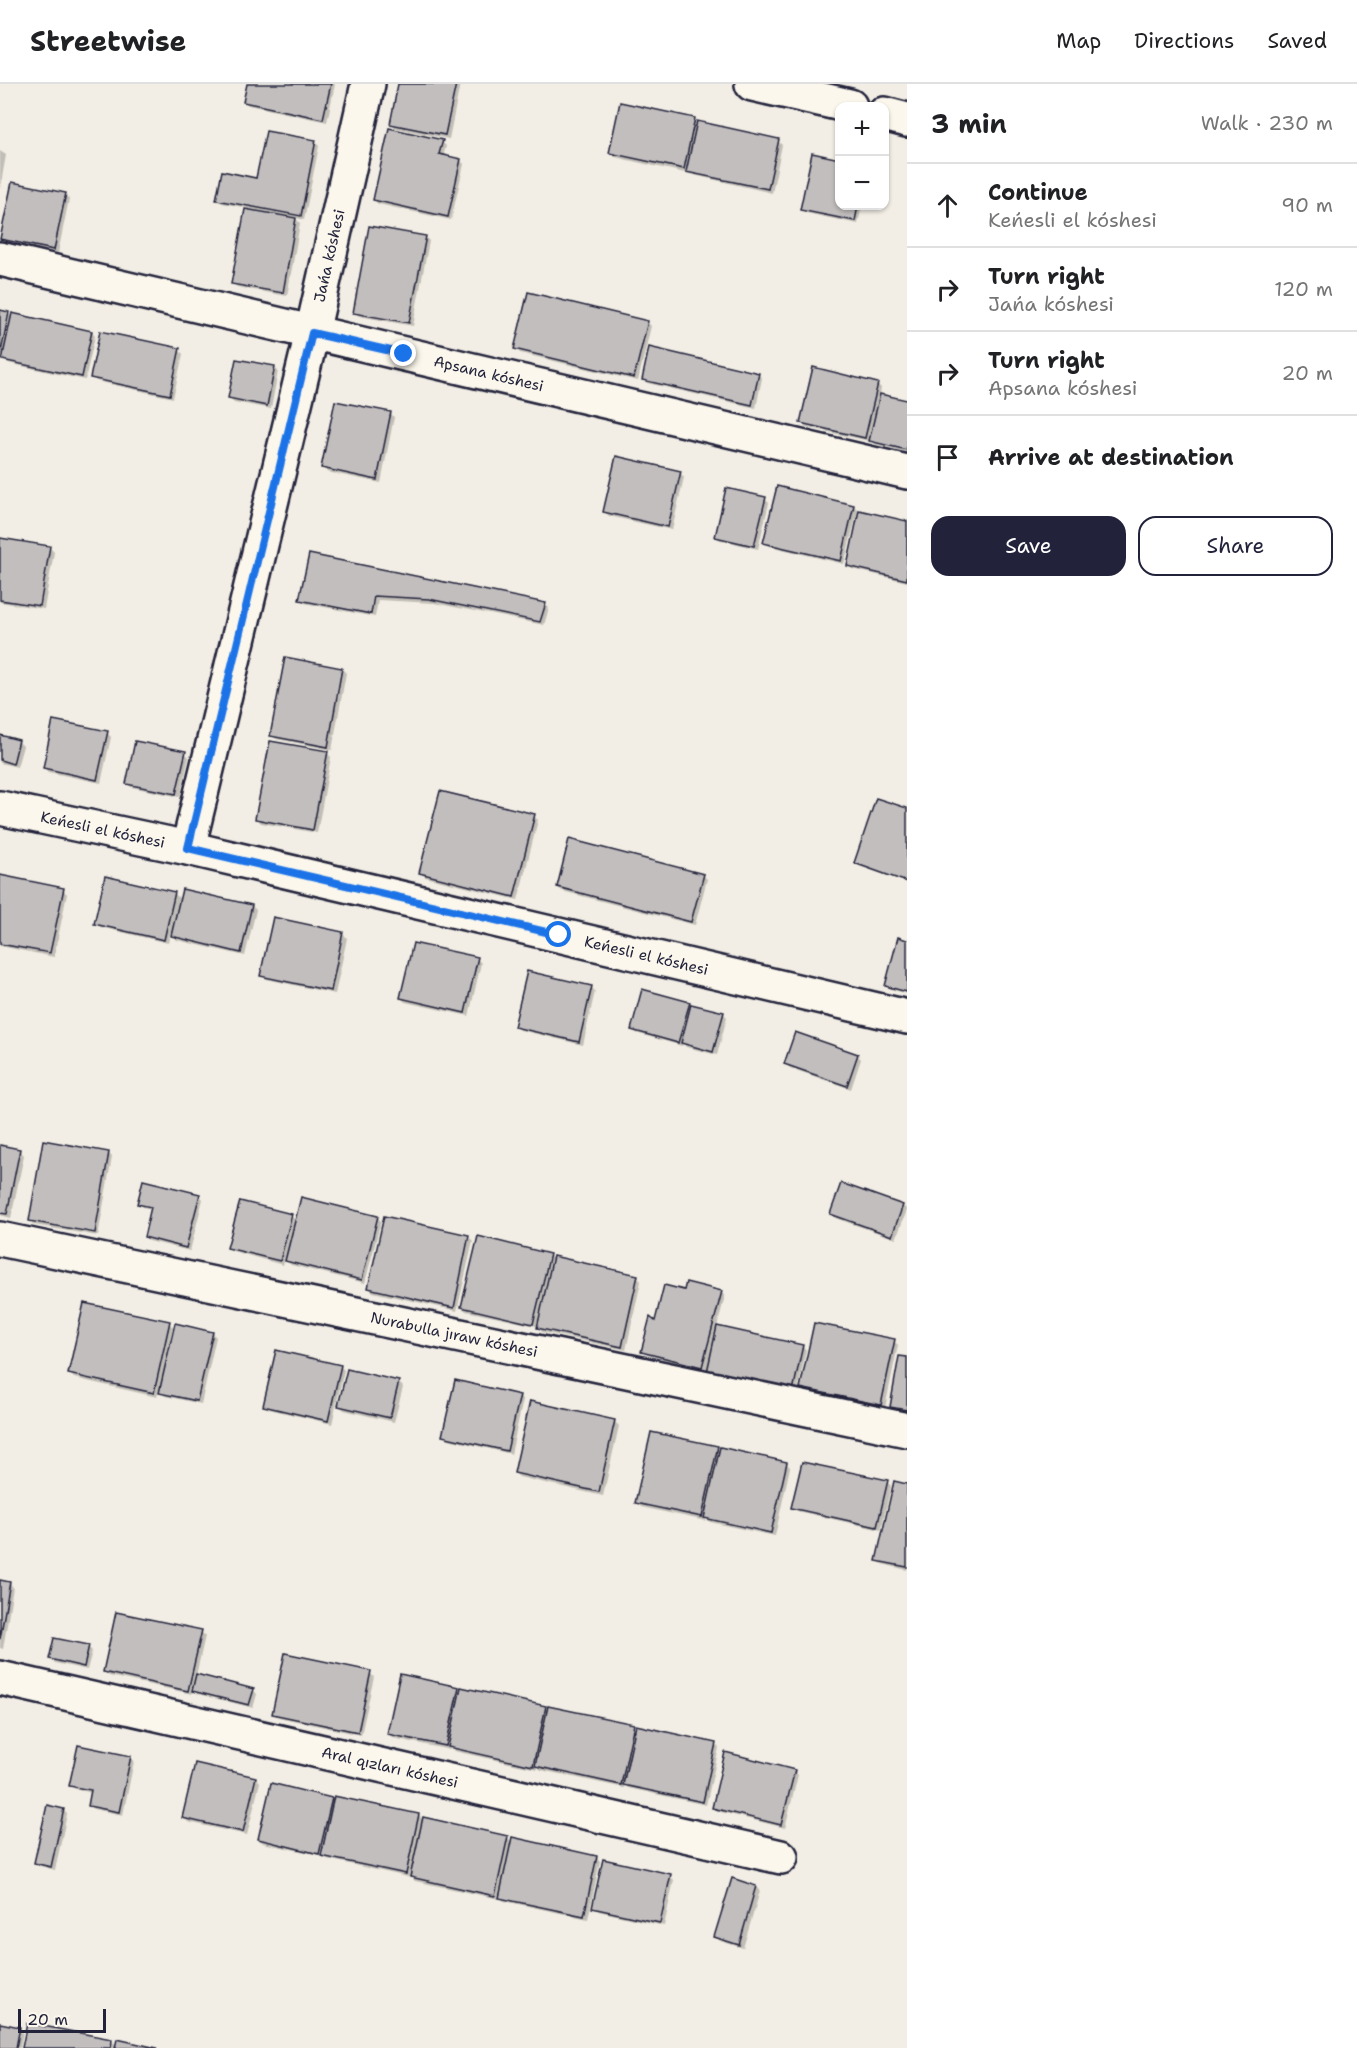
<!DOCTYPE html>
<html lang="en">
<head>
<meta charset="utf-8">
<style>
  :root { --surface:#fff; --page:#f6f6f6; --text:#202124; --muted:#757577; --line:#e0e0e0; --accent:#22223b }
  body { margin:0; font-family:"Shantell Sans",sans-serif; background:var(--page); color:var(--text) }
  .controls { position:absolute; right:18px; top:18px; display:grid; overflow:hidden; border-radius:12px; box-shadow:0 2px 4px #0004 }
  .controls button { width:54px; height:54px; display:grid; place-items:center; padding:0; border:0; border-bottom:2px solid var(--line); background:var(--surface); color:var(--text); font:30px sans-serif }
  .scale { position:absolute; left:18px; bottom:15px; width:88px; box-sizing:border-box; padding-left:6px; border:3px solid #22223b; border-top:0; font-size:16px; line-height:21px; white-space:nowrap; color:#22223b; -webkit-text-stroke:4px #fbf7ec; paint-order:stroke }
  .stop { position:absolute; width:18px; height:18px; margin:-14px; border:4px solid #1a73e8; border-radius:50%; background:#fff }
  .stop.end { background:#1a73e8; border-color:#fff; box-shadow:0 2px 6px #0008 }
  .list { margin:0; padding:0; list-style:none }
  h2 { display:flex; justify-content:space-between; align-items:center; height:78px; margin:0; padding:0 24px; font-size:26px }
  h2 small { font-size:20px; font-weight:400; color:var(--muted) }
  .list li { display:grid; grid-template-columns:39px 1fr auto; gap:18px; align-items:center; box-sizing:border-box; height:84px; padding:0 24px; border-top:2px solid var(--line) }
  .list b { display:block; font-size:22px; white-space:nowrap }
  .list p { margin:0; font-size:20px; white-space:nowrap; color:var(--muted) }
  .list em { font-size:20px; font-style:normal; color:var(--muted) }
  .actions { display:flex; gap:12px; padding:18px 24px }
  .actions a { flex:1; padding:14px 0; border:2px solid var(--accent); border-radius:18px; text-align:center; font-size:21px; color:var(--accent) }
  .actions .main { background:var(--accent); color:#fff }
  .icon { flex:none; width:33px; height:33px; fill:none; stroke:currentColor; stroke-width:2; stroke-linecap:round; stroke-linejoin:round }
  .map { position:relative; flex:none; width:907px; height:1964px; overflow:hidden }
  header { display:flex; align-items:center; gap:36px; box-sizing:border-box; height:84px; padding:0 30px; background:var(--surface); border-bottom:2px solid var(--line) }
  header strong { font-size:28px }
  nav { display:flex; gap:33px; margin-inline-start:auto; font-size:21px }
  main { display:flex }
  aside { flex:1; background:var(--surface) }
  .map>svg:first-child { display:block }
  .shadow { fill:#0003 }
  .building { fill:#c2bebe; stroke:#22223b; stroke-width:1.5 }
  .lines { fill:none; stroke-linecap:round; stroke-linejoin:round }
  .minor-casing { stroke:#22223b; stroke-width:38 }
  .minor { stroke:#fbf7ec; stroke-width:33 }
  .route { stroke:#1a73e8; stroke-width:8 }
  .labels { text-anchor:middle; stroke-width:4.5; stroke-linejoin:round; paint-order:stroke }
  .street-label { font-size:15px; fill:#22223b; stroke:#fbf7ec }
</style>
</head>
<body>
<header>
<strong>Streetwise</strong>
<nav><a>Map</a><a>Directions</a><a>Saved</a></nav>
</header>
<main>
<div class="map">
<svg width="907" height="1964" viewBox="0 0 907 1964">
  <rect width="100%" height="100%" fill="#f2eee5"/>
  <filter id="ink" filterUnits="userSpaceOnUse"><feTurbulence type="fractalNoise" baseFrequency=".0167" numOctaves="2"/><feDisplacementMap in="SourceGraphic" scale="12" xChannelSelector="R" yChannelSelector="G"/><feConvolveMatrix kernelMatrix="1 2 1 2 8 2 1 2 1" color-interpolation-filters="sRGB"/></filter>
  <g filter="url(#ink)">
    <!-- shadow -->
    <g class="shadow">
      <polygon points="248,0 335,0 327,38 248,21 244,17"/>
      <polygon points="400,0 460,0 449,55 396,44 392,40"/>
      <polygon points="694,35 698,39 778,57 782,61 772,109 615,73 611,69"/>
      <polygon points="315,58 319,62 304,136 294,133 300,139 287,212 237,203 233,199 247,124 222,119 218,115 258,96"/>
      <polygon points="442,58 446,62 443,73 460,76 464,80 451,136 378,120 374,116"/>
      <polygon points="0,67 6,71 0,105"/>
      <polygon points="65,111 69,115 58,169 5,158 1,154"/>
      <polygon points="840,122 862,122 858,140 806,129 802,125"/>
      <polygon points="425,153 429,157 413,242 359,232 355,228"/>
      <polygon points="0,228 8,229 13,234 91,248 95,252 85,296 8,279 4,275 5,271 0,270"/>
      <polygon points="647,238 651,242 638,297 520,269 516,265"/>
      <polygon points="179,266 183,270 173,314 96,297 92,293"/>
      <polygon points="274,283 278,287 271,325 234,318 230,314"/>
      <polygon points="758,290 762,294 756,324 647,299 643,295"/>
      <polygon points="877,300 881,304 880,311 907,318 907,368 875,360 870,355 869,357 806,343 802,339"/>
      <polygon points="390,329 394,333 381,399 327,388 323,384"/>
      <polygon points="680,389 684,393 672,446 609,432 605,428"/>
      <polygon points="765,415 769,419 758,465 720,456 716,452"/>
      <polygon points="854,422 858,426 844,480 769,462 765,458"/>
      <polygon points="907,438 907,498 852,485 848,481"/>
      <polygon points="0,456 50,464 54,468 44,525 0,518"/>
      <polygon points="310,472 545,520 549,524 544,541 434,519 378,516 375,533 304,519 300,515"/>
      <polygon points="342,585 346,589 332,666 276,655 272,651"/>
      <polygon points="107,649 111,653 101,699 48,688 44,684"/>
      <polygon points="0,653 18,657 23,662 17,683 0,679"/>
      <polygon points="185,669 189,673 180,713 131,703 127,699"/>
      <polygon points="327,669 331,673 317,749 261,739 257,735"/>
      <polygon points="907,726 907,799 859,782 855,778"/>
      <polygon points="534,732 538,736 518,816 425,793 421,789"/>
      <polygon points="703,791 707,795 695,841 562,807 558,803"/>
      <polygon points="0,793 63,806 67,810 54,873 0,862"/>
      <polygon points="175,810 181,816 252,822 256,826 245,872 177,856 170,850 168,859 100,843 96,839"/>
      <polygon points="274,835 343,850 347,854 335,910 266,895 262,891"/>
      <polygon points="907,857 907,910 891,905 886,901"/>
      <polygon points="477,875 481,879 469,932 405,918 401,914"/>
      <polygon points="591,903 595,907 583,961 520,946 516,942"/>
      <polygon points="689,919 723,929 727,933 717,971 686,963 683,959 682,962 636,949 632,945"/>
      <polygon points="857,971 861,975 851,1005 790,984 786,980"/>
      <polygon points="0,1062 20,1067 24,1071 11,1134 0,1131"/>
      <polygon points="108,1069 112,1073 98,1152 34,1141 30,1137"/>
      <polygon points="199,1111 203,1115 190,1167 149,1157 145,1153 152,1125 143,1123 139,1119"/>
      <polygon points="903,1122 907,1126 896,1155 835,1134 831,1130"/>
      <polygon points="291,1132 297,1137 377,1133 381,1137 365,1199 291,1181 285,1175 283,1181 233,1167 229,1163"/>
      <polygon points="385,1134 469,1153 473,1157 457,1227 373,1208 369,1204"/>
      <polygon points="549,1171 553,1175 637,1193 641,1197 626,1266 542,1248 537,1242 466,1227 462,1223"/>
      <polygon points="685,1208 721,1208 725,1212 717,1243 802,1262 806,1266 797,1310 647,1271 643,1267 656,1239"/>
      <polygon points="169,1239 173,1243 166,1275 169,1275 212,1249 216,1253 201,1320 165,1312 159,1306 157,1313 74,1294 70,1290"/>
      <polygon points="894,1257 898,1261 885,1324 806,1308 802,1304"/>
      <polygon points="907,1275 907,1328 896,1326 892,1322"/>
      <polygon points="340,1282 344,1286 332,1340 269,1325 265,1321"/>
      <polygon points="348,1287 399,1299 403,1303 394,1338 344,1326 340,1322"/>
      <polygon points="519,1312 523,1316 511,1370 448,1355 444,1351"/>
      <polygon points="531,1319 615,1338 619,1342 603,1412 519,1393 515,1389"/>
      <polygon points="717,1364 720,1367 786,1379 790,1383 775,1452 710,1438 706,1435 706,1437 641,1423 637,1419"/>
      <polygon points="887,1398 891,1402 881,1446 797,1427 793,1423"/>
      <polygon points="907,1401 907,1486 882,1480 878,1476"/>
      <polygon points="0,1498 9,1499 13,1503 3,1565 0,1564"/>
      <polygon points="201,1548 205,1552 196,1592 253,1606 257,1610 253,1624 198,1610 193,1605 192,1610 109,1592 105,1588"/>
      <polygon points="88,1563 92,1567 87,1586 55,1579 51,1575"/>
      <polygon points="370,1589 374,1593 361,1651 278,1633 274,1629"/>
      <polygon points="458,1604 462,1608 545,1623 549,1627 633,1642 636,1645 715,1660 719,1664 706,1721 628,1704 625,1701 624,1704 541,1686 537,1682 537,1685 454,1667 450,1664 450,1666 393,1654 389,1650"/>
      <polygon points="130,1673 134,1677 123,1731 93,1725 89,1721 92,1709 75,1705 71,1701"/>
      <polygon points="794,1687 798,1691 785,1744 717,1727 713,1723"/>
      <polygon points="256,1694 260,1698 247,1751 188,1738 184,1734"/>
      <polygon points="331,1715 334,1718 419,1731 422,1735 507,1753 512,1758 596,1773 600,1777 588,1835 504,1817 499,1812 499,1815 415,1797 412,1794 327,1775 323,1772 263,1759 259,1755"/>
      <polygon points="63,1726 67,1730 55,1786 40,1782 36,1778"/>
      <polygon points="670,1792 674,1796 664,1842 598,1827 594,1823"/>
      <polygon points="756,1803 760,1807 743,1864 720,1857 716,1853"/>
      <polygon points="0,1940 19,1944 23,1948 20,1964 0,1964"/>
      <polygon points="111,1956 117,1962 150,1964 23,1964"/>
    </g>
    <!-- building -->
    <g class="building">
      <polygon points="247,0 331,0 323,35 243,18"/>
      <polygon points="398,0 456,0 445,51 390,40"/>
      <polygon points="620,18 695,34 684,85 609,69"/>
      <polygon points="697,37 779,55 768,105 686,88"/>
      <polygon points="389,44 443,56 439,70 461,75 448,133 373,116"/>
      <polygon points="266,47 316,56 301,132 216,116 222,87 256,94"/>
      <polygon points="812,69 840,75 840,122 858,122 855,137 800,126"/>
      <polygon points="12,98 66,109 54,166 0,155"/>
      <polygon points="245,125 296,134 283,209 231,200"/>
      <polygon points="369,142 426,152 409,239 353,229"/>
      <polygon points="528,208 648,237 634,294 514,265"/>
      <polygon points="0,226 9,228 1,268 0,268"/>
      <polygon points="12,229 92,247 82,293 2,276"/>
      <polygon points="100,247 180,264 170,311 90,294"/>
      <polygon points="649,263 759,289 752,321 642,296"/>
      <polygon points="236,275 275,282 267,322 228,314"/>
      <polygon points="813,283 878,299 865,354 800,339"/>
      <polygon points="880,310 907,316 907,366 869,357"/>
      <polygon points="335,317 391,328 377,396 321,384"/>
      <polygon points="616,372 681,387 668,443 603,428"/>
      <polygon points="777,402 854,421 841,477 763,459"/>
      <polygon points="726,404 766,413 754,462 715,453"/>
      <polygon points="859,426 907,437 907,496 847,482"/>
      <polygon points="0,454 50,462 40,522 0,516"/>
      <polygon points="309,470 546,519 540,538 429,515 374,512 371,530 299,516"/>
      <polygon points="285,573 342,584 328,663 270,652"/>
      <polygon points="53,636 108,647 97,696 43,684"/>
      <polygon points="0,651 19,656 13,680 0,676"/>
      <polygon points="135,657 186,667 176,710 126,700"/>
      <polygon points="270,657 328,667 313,746 255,735"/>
      <polygon points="440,707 535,730 514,813 419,789"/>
      <polygon points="876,714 907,724 907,798 854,779"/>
      <polygon points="569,755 704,790 691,838 557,803"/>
      <polygon points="0,791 64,804 50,869 0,860"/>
      <polygon points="105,792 175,808 164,856 94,840"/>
      <polygon points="182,805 252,821 241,869 171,852"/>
      <polygon points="273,833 343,848 331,907 260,892"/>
      <polygon points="898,853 907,856 907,908 885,902"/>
      <polygon points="413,859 478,873 465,929 400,914"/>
      <polygon points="527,887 592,902 579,958 514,943"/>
      <polygon points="642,905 690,918 678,959 631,946"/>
      <polygon points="691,920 724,928 713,968 681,959"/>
      <polygon points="795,948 858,970 847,1002 784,980"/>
      <polygon points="43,1056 109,1068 95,1149 29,1137"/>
      <polygon points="0,1061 20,1065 7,1130 0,1129"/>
      <polygon points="143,1096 200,1110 186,1164 144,1153 151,1123 137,1120"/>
      <polygon points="841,1099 903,1121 892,1152 830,1130"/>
      <polygon points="301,1113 378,1132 362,1196 285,1177"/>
      <polygon points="240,1117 292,1130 280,1177 227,1164"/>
      <polygon points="384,1132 469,1151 454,1224 368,1204"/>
      <polygon points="478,1152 550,1170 533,1240 461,1223"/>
      <polygon points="553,1172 638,1191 622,1263 537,1244"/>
      <polygon points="686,1198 722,1207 702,1283 641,1268 650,1233 655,1237 664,1201 684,1206"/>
      <polygon points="84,1219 170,1237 154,1309 68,1290"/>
      <polygon points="175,1239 213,1248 197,1317 159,1309"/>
      <polygon points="814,1239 895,1255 881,1321 800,1304"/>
      <polygon points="717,1242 803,1261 793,1307 707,1288"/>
      <polygon points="276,1266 341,1281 328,1337 263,1322"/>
      <polygon points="899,1272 907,1273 907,1326 890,1323"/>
      <polygon points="347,1285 399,1297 390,1334 338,1322"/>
      <polygon points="455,1296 520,1311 507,1367 442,1352"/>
      <polygon points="530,1317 615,1336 599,1408 514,1389"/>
      <polygon points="651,1348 718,1362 702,1433 635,1419"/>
      <polygon points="720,1363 787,1378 771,1449 704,1434"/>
      <polygon points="802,1378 888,1396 877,1443 791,1424"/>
      <polygon points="894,1397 907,1400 907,1483 876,1477"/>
      <polygon points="0,1496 10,1498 0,1555"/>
      <polygon points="116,1528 202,1546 188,1607 103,1588"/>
      <polygon points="54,1554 89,1561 84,1583 49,1575"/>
      <polygon points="285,1569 371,1587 358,1648 272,1630"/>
      <polygon points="196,1590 254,1605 249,1621 192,1607"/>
      <polygon points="400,1590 459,1603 446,1662 387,1650"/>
      <polygon points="461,1603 546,1622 533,1682 448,1663"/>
      <polygon points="548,1622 634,1640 621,1701 535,1682"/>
      <polygon points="636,1641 716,1659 703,1718 623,1701"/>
      <polygon points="78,1661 131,1672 119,1728 88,1722 91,1706 69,1702"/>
      <polygon points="725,1668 795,1686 781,1741 712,1724"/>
      <polygon points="195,1679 256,1693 243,1748 182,1734"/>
      <polygon points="271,1699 332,1714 319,1770 258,1755"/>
      <polygon points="334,1712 419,1730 406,1790 321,1772"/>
      <polygon points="47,1721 64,1725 51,1783 34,1779"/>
      <polygon points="423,1733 508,1752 495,1812 410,1793"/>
      <polygon points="512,1753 597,1772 584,1832 499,1814"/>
      <polygon points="603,1775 671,1790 660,1839 592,1824"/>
      <polygon points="732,1794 756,1802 739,1861 714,1853"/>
      <polygon points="0,1939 20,1943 16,1964 0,1964"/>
      <polygon points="27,1939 112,1955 111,1964 22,1964"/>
      <polygon points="117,1955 157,1964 115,1964"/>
    </g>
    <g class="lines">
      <defs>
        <g id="minor">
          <polyline points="752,0 850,22"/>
          <polyline points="884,30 907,36"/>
          <path id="s1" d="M0 175 907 388"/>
          <path id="s2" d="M0 724 188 764 907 933"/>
          <path id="s3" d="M188 764 312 249 368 0"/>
          <path id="s4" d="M0 1155 907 1346"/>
          <path id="s5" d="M0 1594 781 1773"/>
        </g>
      </defs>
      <!-- minor casing -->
      <use href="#minor" class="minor-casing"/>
      <!-- minor -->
      <use href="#minor" class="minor"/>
    </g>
  </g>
  <g class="lines" filter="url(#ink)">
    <!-- route -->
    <polyline class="route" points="404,270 312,249 188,764 559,851"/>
  </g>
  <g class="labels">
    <!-- street labels -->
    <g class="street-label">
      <text dy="5" stroke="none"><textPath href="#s3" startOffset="609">Jańa kóshesi</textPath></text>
      <text dy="5" stroke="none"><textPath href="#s1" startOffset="502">Apsana kóshesi</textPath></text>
      <text dy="5" stroke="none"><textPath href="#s2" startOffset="105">Keńesli el kóshesi</textPath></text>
      <text dy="5" stroke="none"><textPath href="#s2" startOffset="663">Keńesli el kóshesi</textPath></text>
      <text dy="5" stroke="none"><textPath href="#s4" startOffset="464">Nurabulla jıraw kóshesi</textPath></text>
      <text dy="5" stroke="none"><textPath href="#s5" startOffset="400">Aral qızları kóshesi</textPath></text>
    </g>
  </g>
</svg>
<div class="controls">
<button>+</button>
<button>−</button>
</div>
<div class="scale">20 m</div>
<div class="stop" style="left:559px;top:851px"></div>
<div class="stop end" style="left:404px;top:270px"></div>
</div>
<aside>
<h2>3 min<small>Walk · 230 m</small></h2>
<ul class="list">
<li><svg class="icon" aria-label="ahead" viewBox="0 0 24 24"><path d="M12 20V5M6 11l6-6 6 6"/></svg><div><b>Continue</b><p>Keńesli el kóshesi</p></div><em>90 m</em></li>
<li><svg class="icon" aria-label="right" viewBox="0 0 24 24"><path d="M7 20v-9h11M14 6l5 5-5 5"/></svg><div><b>Turn right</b><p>Jańa kóshesi</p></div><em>120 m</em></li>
<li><svg class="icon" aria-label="right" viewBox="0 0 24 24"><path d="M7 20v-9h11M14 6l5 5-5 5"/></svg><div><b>Turn right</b><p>Apsana kóshesi</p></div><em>20 m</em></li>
<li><svg class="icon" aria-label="arrive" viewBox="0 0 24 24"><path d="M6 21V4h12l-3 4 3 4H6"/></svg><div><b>Arrive at destination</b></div></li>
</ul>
<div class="actions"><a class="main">Save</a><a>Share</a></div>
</aside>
</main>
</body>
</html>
